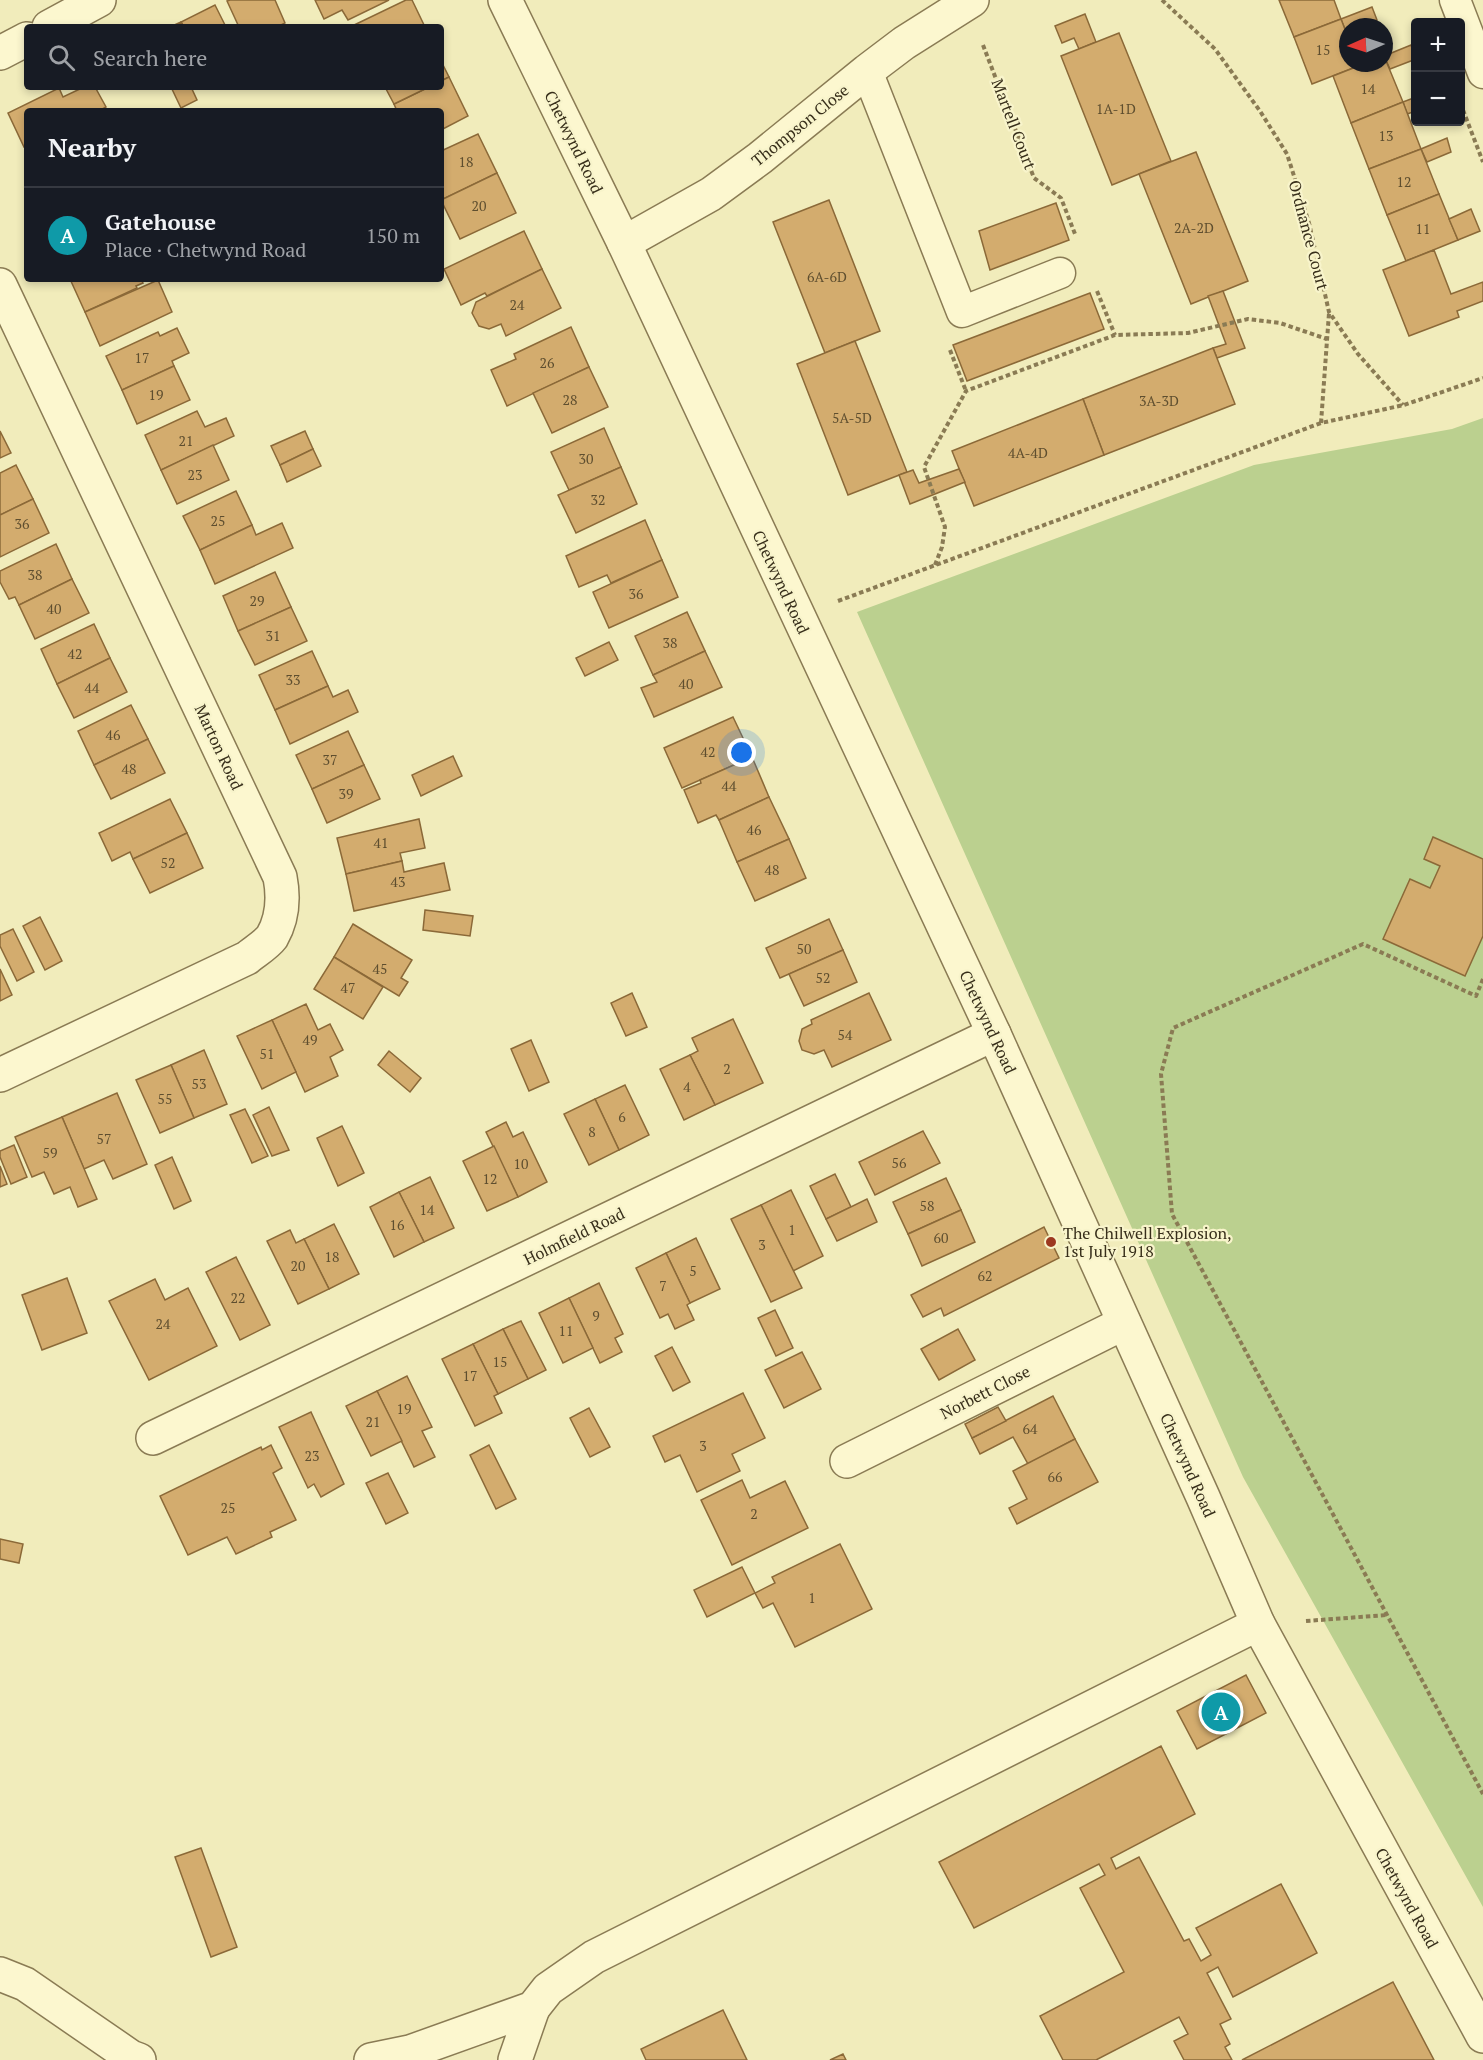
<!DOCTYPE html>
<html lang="en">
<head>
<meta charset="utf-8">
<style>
  :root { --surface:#171b24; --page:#20242c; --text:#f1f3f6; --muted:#9ea1a6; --line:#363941; --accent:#b45309 }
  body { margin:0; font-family:"PT Serif",serif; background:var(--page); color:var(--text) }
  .controls { position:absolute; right:18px; top:18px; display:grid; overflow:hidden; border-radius:6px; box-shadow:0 3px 9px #0003 }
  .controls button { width:54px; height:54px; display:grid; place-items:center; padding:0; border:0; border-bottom:2px solid var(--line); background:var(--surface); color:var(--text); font:30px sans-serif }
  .compass { position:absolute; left:1339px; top:18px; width:54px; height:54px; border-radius:50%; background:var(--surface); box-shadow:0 3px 9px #0003; rotate:267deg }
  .you { position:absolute; left:742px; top:753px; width:21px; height:21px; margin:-15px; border:4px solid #fff; border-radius:50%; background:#1a73e8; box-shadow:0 0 0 9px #1a73e833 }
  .badge { display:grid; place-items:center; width:39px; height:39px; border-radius:50%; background:var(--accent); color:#fff; font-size:20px; font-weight:700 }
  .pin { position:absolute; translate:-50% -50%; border:3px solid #fff; box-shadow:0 2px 6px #0006 }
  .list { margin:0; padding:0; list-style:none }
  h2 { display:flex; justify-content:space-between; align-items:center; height:78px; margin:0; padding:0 24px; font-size:26px }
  h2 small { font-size:20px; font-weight:400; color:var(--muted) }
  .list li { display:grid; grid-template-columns:39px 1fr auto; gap:18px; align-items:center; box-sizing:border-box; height:96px; padding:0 24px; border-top:2px solid var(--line) }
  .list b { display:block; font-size:22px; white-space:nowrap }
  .list p { margin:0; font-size:20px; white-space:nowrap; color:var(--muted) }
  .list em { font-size:20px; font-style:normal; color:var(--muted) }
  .icon { flex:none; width:33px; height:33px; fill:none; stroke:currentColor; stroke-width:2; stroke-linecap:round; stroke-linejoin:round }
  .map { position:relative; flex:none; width:1483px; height:2060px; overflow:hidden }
  .search { position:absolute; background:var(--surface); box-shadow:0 3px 9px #0003; left:24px; top:24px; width:420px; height:66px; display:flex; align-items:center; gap:15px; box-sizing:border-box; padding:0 21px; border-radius:6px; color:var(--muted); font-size:22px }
  .panel { position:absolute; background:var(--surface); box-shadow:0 3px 9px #0003; left:24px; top:108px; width:420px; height:174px; border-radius:6px }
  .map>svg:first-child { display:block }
  .green { fill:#bbd08f }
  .building { fill:#d3ac6e; stroke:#8b6938; stroke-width:1.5 }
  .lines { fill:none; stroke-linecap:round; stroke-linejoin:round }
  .service-casing { stroke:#8a7b54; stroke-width:33 }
  .minor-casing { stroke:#8a7b54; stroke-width:36 }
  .path { stroke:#8a7b54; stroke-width:4; stroke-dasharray:4.5 3; stroke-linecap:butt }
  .service { stroke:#fcf7cf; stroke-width:30 }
  .minor { stroke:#fcf7cf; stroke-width:33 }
  .poi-dot { fill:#9d381f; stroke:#f8f4cb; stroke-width:2 }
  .labels { text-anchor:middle; stroke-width:4.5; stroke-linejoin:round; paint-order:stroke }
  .number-label { font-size:14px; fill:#5e4e2f }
  .street-label { font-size:16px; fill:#372e1a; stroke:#f8f4cb }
  .poi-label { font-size:16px; fill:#372e1a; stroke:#f8f4cb; text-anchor:start }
</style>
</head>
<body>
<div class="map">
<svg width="1483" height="2060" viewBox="0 0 1483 2060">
  <rect width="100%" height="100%" fill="#f1ecbb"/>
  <!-- green -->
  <polygon class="green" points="1483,418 1483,1907 1243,1477 857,612 1254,465 1452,429"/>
  <!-- building -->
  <g class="building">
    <polygon points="230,0 275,0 285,23 277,27 239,27 227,1"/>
    <polygon points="315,0 389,0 348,20 342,10 324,19"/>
    <polygon points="406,0 412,0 425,27 350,27"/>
    <polygon points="1279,0 1334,0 1341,19 1294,37"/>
    <polygon points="215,5 226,27 184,27 181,22"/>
    <polygon points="1372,7 1377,20 1359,27 1348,27 1348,31 1346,32 1341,19"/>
    <polygon points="1085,14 1096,42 1079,49 1074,38 1062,43 1055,26"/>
    <polygon points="1341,19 1346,32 1348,31 1348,63 1366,63 1312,84 1294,37"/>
    <polygon points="181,22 184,27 170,27"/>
    <polygon points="1119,33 1171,161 1112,185 1061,56"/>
    <polygon points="1411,45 1416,59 1390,69 1384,56"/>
    <polygon points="1384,56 1403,102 1351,123 1333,76 1366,63 1384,63"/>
    <polygon points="441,61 449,77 441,81"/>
    <polygon points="449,77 468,116 441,130 441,111 397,111 394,104 429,87 441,87 441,81"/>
    <polygon points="84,87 95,87 106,107 99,111 27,111 27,146 24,147 8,113 59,88 63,97"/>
    <polygon points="171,87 191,87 197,100 181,108"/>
    <polygon points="385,87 429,87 394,104"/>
    <polygon points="1416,97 1416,111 1407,114 1403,102"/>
    <polygon points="1403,102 1421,149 1369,169 1351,123"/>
    <polygon points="478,134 497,173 441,200 441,151"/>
    <polygon points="1447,138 1451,152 1427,162 1421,149"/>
    <polygon points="1421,149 1439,194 1387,215 1369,169"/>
    <polygon points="1196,152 1248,281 1191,304 1139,174"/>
    <polygon points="497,173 516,213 460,239 441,200"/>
    <polygon points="1439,194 1458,240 1406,261 1387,215"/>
    <polygon points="829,200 880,331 825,353 773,222"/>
    <polygon points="1056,203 1069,240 990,270 979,231"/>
    <polygon points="1471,209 1480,231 1458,240 1449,219"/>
    <polygon points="524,231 542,269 487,296 485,293 461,305 444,269"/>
    <polygon points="1434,250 1451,294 1483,282 1483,301 1457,311 1459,317 1409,336 1383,270"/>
    <polygon points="542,269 561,308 506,336 501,324 489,329 479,326 472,313 476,302"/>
    <polygon points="70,279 141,279 143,283 136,286 137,288 85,312"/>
    <polygon points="158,280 172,312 100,346 85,312"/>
    <polygon points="1223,291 1245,348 1217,358 1213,348 1226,344 1208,296"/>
    <polygon points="1090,293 1104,329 967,381 953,345"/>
    <polygon points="571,327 589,367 507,406 491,370 516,359 514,354"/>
    <polygon points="177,328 189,353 172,361 174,366 122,390 106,356 158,332 160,336"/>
    <polygon points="855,341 907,472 848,495 797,364"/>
    <polygon points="1213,348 1235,404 1104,455 1083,399"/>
    <polygon points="174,366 190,400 137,424 122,390"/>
    <polygon points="589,367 608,407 552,433 533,393"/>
    <polygon points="1083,399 1104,455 974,506 952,451"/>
    <polygon points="197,411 205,427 226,418 234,436 161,470 145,435"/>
    <polygon points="604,428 621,467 569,490 551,452"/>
    <polygon points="0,431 11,453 0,458"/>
    <polygon points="305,431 313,449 280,465 271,446"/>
    <polygon points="213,445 229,480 177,504 161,470"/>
    <polygon points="313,449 321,466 287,482 280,465"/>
    <polygon points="16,465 33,499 0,515 0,473"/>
    <polygon points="621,467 637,504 576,533 558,495"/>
    <polygon points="959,469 965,482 910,504 899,475 913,470 919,483"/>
    <polygon points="236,491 252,525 200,550 183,516"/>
    <polygon points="33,499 49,533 0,557 0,515"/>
    <polygon points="645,520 662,560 611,583 607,575 579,587 566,556"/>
    <polygon points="282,523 293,548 215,584 200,550 252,525 256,535"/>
    <polygon points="56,544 72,579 19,605 15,597 9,599 0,582 0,571"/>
    <polygon points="662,560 678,597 609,628 593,592"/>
    <polygon points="275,572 291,607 238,631 223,596"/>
    <polygon points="72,579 89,613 35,639 19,605"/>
    <polygon points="291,607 307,641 255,665 238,631"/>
    <polygon points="687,612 705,651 653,675 635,636"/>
    <polygon points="94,624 110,658 57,684 41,649"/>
    <polygon points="609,642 618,660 585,676 576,658"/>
    <polygon points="312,651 328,686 275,710 259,675"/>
    <polygon points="705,651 722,687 654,717 641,688 657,682 653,675"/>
    <polygon points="110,658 127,692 74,718 57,684"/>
    <polygon points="328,686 333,697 348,690 358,712 290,744 275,710"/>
    <polygon points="131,705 148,739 94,765 78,731"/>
    <polygon points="733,717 752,757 682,788 664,748"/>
    <polygon points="348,731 364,765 312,789 296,755"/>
    <polygon points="148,739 165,773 111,799 94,765"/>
    <polygon points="453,756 462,776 421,796 412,775"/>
    <polygon points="752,757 769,797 719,820 716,815 698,823 684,790 701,783 700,780"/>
    <polygon points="364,765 380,799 327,823 312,789"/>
    <polygon points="769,797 789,839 737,862 719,820"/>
    <polygon points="170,799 187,833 133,859 130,852 112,861 99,833"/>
    <polygon points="419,819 425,848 400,853 402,861 346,874 337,838"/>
    <polygon points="187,833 203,868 150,893 133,859"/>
    <polygon points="1433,837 1483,859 1483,936 1465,976 1383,939 1410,879 1430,888 1440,866 1424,859"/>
    <polygon points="789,839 806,878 755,901 737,862"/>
    <polygon points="402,861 404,872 444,863 450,890 354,911 346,874"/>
    <polygon points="425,910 473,916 470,936 423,930"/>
    <polygon points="40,917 62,961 45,970 23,926"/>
    <polygon points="829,919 843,950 780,978 766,948"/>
    <polygon points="353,924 412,960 401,978 408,982 399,996 334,957"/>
    <polygon points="13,929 34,972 17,981 0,946 0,935"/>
    <polygon points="843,950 857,982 804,1006 789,974"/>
    <polygon points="334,957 383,987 363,1019 314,989"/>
    <polygon points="0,969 12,995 0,1001"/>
    <polygon points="632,993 647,1027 626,1036 611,1003"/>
    <polygon points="869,993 891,1040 832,1067 824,1050 814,1054 802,1050 799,1041 802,1029 812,1024 811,1020"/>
    <polygon points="306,1004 318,1030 330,1024 343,1050 330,1057 338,1076 305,1092 272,1020"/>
    <polygon points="733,1019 763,1083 715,1105 690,1055 698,1051 692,1038"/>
    <polygon points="272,1020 296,1072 262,1089 237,1036"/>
    <polygon points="531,1040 549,1082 529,1091 511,1049"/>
    <polygon points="204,1050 227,1104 194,1118 171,1065"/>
    <polygon points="389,1051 421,1078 410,1092 378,1065"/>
    <polygon points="690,1055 715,1105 684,1120 660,1069"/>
    <polygon points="171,1065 194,1118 160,1133 136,1080"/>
    <polygon points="625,1085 649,1135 619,1150 595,1099"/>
    <polygon points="117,1093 147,1164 113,1179 104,1160 84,1169 62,1117"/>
    <polygon points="595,1099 619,1150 589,1165 564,1114"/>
    <polygon points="269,1107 289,1150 272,1156 253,1115"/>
    <polygon points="245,1109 268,1156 252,1163 230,1115"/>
    <polygon points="62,1117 97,1199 78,1207 70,1187 54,1194 44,1172 32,1177 15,1137"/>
    <polygon points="506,1122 513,1137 523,1132 547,1182 518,1197 486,1132"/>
    <polygon points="342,1126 364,1173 338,1186 317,1138"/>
    <polygon points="923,1131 940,1163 875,1195 859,1162"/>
    <polygon points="14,1145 27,1177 11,1184 0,1157 0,1151"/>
    <polygon points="494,1146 518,1197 487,1211 463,1161"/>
    <polygon points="172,1157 191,1201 174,1209 155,1165"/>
    <polygon points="0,1166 7,1184 0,1187"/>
    <polygon points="835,1174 851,1207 826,1219 810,1186"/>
    <polygon points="430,1177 454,1228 424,1242 399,1192"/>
    <polygon points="946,1178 961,1210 908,1234 893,1202"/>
    <polygon points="791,1190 823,1256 793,1271 761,1205"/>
    <polygon points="399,1192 424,1242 394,1257 370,1207"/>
    <polygon points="867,1199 877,1222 837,1241 826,1219"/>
    <polygon points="761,1205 802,1288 771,1302 731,1219"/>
    <polygon points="961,1210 975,1242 922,1266 908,1234"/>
    <polygon points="334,1224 359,1274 329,1289 304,1239"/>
    <polygon points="1044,1227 1059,1258 944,1316 941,1308 923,1317 911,1295"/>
    <polygon points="290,1230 296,1243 304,1239 329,1289 298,1304 267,1241"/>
    <polygon points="696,1238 720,1289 690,1303 666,1253"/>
    <polygon points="666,1253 690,1303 687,1305 694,1320 675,1329 668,1314 660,1318 636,1268"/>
    <polygon points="236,1257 270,1325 240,1340 206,1272"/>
    <polygon points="67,1278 87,1333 42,1350 22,1295"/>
    <polygon points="155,1279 165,1300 188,1288 217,1346 149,1380 109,1301"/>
    <polygon points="599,1283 623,1334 615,1338 622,1352 600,1363 569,1298"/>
    <polygon points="569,1298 593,1348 563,1363 539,1313"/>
    <polygon points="775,1310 793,1348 776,1356 758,1318"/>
    <polygon points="521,1321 546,1370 528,1379 503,1329"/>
    <polygon points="503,1329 528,1379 498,1394 473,1344"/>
    <polygon points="958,1329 975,1360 939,1380 921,1349"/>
    <polygon points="473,1344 498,1394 494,1396 502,1413 475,1426 442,1359"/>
    <polygon points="672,1347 690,1382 673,1391 655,1356"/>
    <polygon points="802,1352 821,1389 784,1408 765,1370"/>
    <polygon points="407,1376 432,1427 422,1431 435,1457 414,1467 377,1391"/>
    <polygon points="377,1391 402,1441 371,1456 346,1406"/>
    <polygon points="743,1393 765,1438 732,1454 740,1471 697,1492 680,1455 665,1462 653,1436"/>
    <polygon points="1053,1396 1075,1439 1028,1464 1013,1437 980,1454 972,1438"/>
    <polygon points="998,1407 1006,1421 972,1438 965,1424"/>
    <polygon points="589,1408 610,1447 590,1457 570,1418"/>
    <polygon points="311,1412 344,1484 321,1497 314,1484 308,1488 279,1427"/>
    <polygon points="1075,1439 1098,1482 1017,1524 1009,1508 1027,1499 1013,1471"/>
    <polygon points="271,1445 282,1468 273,1473 296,1520 270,1532 272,1537 236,1554 227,1537 188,1555 160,1496 261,1447 262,1450"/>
    <polygon points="489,1445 516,1499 496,1509 470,1455"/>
    <polygon points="388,1473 408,1513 386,1524 366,1483"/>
    <polygon points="742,1480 750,1498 785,1481 808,1528 732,1565 701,1500"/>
    <polygon points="0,1539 23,1544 19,1563 0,1559"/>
    <polygon points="840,1544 872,1609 795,1647 773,1603 763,1608 755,1593 775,1583 772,1577"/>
    <polygon points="742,1567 755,1593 707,1617 694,1590"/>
    <polygon points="1246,1675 1266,1713 1197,1749 1177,1711"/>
    <polygon points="1161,1746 1195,1814 1111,1858 1116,1869 1139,1857 1184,1941 1189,1939 1201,1961 1211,1955 1196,1928 1281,1884 1317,1953 1233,1997 1218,1967 1207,1973 1231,2019 1220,2024 1230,2044 1225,2047 1232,2060 1184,2060 1174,2041 1188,2034 1179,2017 1096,2060 1063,2060 1040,2016 1124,1972 1080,1888 1105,1875 1099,1864 974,1928 939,1862"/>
    <polygon points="201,1848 237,1947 211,1957 175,1857"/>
    <polygon points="1393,1982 1434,2060 1242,2060"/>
    <polygon points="723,2010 747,2060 646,2060 641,2049"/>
    <polygon points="843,2054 846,2060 830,2060"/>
  </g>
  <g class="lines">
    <defs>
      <g id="service">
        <polyline points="1455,0 1483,73"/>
        <polyline points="867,71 962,312 1060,273"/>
      </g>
      <g id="minor">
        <polyline points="505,0 624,243 994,1034 1203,1497 1258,1624 1483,2036"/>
        <polyline points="49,27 99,0"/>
        <polyline points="0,53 27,39"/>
        <polyline points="624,243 711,194 760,158 867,71 904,43 972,0"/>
        <path d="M0 285 280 877C284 898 283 918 272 937 266 945 254 952 247 958L0 1075"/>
        <polyline points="153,1438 994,1034"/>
        <polyline points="847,1461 1124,1323"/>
        <polyline points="0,1974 25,1984 131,2057 139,2060"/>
        <polyline points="371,2060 410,2052 533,2008 548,1989 594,1957 1258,1624"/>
        <polyline points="515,2060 533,2008"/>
      </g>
    </defs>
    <!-- service casing -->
    <use href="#service" class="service-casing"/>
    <!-- minor casing -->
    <use href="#minor" class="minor-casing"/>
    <!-- path -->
    <g class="path">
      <polyline points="1162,0 1215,49 1260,111 1287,154 1309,223 1329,312 1358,354 1403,405"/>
      <polyline points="983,45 1034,178 1061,198 1075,234"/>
      <polyline points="1463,110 1483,162"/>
      <polyline points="1097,291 1115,335"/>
      <polyline points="950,350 966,391"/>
      <polyline points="1321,423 1329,313"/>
      <polyline points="935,565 942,547 945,527 924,467 966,391 1115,335 1188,333 1248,319 1280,323 1327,339"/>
      <polyline points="838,601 1321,423 1404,405 1483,378"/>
      <polyline points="1483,979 1476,996 1363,944 1173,1028 1161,1074 1172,1214 1483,1794"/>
      <polyline points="1306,1621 1387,1615"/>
    </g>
    <!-- service -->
    <use href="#service" class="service"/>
    <!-- minor -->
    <use href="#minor" class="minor"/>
  </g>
  <!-- markers -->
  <circle class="poi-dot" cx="1051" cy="1242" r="6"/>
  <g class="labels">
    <!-- number labels -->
    <g class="number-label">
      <text x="1323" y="55">15</text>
      <text x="1368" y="94">14</text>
      <text x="1116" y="114">1A-1D</text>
      <text x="1386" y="141">13</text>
      <text x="466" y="167">18</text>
      <text x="1404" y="187">12</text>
      <text x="479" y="211">20</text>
      <text x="1194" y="233">2A-2D</text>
      <text x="1423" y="234">11</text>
      <text x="827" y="282">6A-6D</text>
      <text x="517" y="310">24</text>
      <text x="142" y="363">17</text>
      <text x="547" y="368">26</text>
      <text x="156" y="400">19</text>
      <text x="570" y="405">28</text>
      <text x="1159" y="406">3A-3D</text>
      <text x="852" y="423">5A-5D</text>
      <text x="186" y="446">21</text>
      <text x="1028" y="458">4A-4D</text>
      <text x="586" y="464">30</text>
      <text x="195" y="480">23</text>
      <text x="598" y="505">32</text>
      <text x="218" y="526">25</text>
      <text x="22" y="529">36</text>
      <text x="35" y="580">38</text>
      <text x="636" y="599">36</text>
      <text x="257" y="606">29</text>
      <text x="54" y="614">40</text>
      <text x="273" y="641">31</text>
      <text x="670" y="648">38</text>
      <text x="75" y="659">42</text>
      <text x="293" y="685">33</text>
      <text x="686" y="689">40</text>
      <text x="92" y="693">44</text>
      <text x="113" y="740">46</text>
      <text x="708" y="757">42</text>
      <text x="330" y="765">37</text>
      <text x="129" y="774">48</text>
      <text x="729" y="791">44</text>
      <text x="346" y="799">39</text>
      <text x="754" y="835">46</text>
      <text x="381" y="848">41</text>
      <text x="168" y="868">52</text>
      <text x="772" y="875">48</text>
      <text x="398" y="887">43</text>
      <text x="804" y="954">50</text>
      <text x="380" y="974">45</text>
      <text x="823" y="983">52</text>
      <text x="348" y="993">47</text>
      <text x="845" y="1040">54</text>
      <text x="310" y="1045">49</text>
      <text x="267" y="1059">51</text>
      <text x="727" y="1074">2</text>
      <text x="199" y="1089">53</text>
      <text x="687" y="1092">4</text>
      <text x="165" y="1104">55</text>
      <text x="622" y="1122">6</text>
      <text x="592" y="1137">8</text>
      <text x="104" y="1144">57</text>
      <text x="50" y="1158">59</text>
      <text x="899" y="1168">56</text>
      <text x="521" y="1169">10</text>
      <text x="490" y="1184">12</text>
      <text x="927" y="1211">58</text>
      <text x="427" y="1215">14</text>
      <text x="397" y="1230">16</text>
      <text x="792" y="1235">1</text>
      <text x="941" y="1243">60</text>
      <text x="762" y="1250">3</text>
      <text x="332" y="1262">18</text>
      <text x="298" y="1271">20</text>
      <text x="693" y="1276">5</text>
      <text x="985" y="1281">62</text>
      <text x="663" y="1291">7</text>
      <text x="238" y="1303">22</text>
      <text x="596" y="1321">9</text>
      <text x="163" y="1329">24</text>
      <text x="566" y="1336">11</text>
      <text x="500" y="1367">15</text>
      <text x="470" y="1381">17</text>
      <text x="404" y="1414">19</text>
      <text x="373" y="1427">21</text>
      <text x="1030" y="1434">64</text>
      <text x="703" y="1451">3</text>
      <text x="312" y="1461">23</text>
      <text x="1055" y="1482">66</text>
      <text x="228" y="1513">25</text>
      <text x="754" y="1519">2</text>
      <text x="812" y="1603">1</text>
    </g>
    <!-- street labels -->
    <g class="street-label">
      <text transform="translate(1014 124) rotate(69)" y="6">Martell Court</text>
      <text transform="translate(800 125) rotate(-39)" y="6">Thompson Close</text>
      <text transform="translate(574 142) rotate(64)" y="6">Chetwynd Road</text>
      <text transform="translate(1309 235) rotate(75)" y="6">Ordnance Court</text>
      <text transform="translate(781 582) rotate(65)" y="6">Chetwynd Road</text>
      <text transform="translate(219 747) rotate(65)" y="6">Marton Road</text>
      <text transform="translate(988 1022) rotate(65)" y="6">Chetwynd Road</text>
      <text transform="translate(574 1236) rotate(-26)" y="6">Holmfield Road</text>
      <text transform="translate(985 1392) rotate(-27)" y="6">Norbett Close</text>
      <text transform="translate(1188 1465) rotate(66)" y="6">Chetwynd Road</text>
      <text transform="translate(1407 1898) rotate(61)" y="6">Chetwynd Road</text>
    </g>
    <!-- poi labels -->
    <g class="poi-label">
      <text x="1063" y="1239">The Chilwell Explosion,<tspan x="1063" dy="18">1st July 1918</tspan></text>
    </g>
  </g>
</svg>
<div class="controls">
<button>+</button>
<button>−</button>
</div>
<svg class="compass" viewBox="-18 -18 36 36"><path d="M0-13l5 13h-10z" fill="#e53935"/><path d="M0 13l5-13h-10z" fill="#9ea1a6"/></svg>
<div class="you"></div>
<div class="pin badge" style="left:1221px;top:1712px;background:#0f9aa8">A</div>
<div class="search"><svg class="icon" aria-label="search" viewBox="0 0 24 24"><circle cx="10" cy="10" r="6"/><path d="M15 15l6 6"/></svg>Search here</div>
<section class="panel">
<h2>Nearby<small></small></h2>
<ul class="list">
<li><span class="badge" style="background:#0f9aa8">A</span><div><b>Gatehouse</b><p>Place · Chetwynd Road</p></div><em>150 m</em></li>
</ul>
</section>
</div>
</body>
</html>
